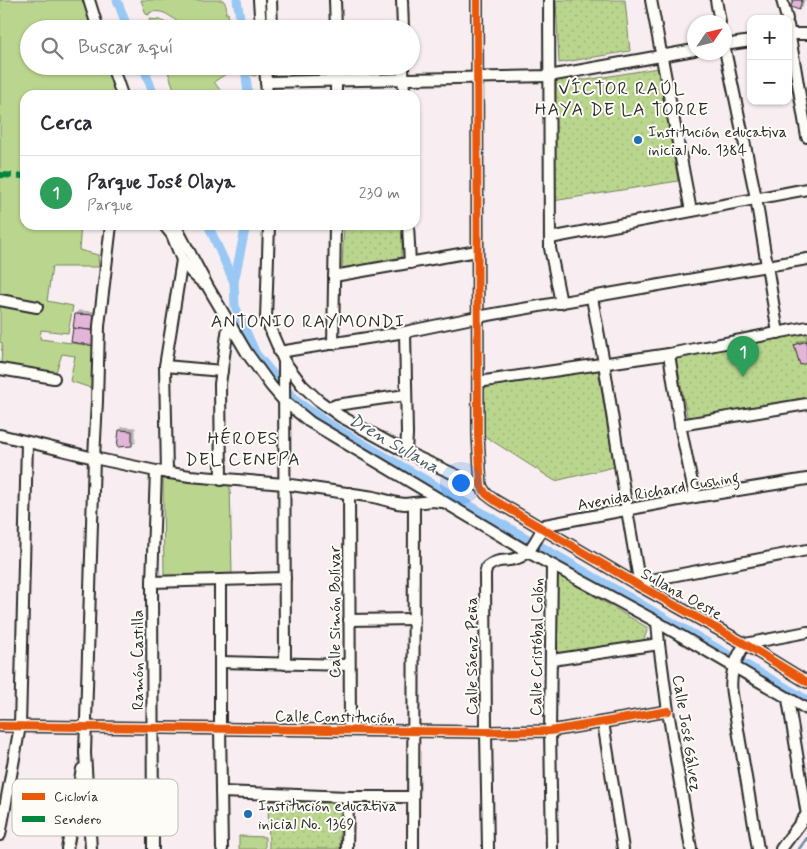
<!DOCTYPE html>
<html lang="es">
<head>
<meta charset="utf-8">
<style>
  :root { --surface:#fff; --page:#f2f2f3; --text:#2b2b33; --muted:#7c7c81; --line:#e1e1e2; --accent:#d93025 }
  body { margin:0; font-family:Mynerve,sans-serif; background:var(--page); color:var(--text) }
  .controls { position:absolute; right:15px; top:15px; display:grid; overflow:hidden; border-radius:10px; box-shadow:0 1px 4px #0004 }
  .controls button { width:45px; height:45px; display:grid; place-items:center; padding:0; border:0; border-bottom:1px solid var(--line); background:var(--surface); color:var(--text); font:25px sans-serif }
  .compass { position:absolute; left:687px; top:15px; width:45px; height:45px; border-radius:50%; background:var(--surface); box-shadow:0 1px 4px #0004; rotate:55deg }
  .you { position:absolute; left:460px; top:482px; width:18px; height:18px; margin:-12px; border:4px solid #fff; border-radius:50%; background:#1a73e8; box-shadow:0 0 0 8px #1a73e833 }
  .badge { display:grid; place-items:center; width:32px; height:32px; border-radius:50%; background:var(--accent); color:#fff; font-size:16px; font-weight:700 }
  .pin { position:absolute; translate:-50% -41px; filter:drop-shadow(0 1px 2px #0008) }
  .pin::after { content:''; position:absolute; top:26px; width:18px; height:15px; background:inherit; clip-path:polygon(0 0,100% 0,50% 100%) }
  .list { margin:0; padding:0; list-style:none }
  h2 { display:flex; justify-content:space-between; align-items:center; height:65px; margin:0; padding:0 20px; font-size:21px }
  h2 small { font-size:16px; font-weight:400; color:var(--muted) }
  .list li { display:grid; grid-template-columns:32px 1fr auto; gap:15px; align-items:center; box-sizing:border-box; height:75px; padding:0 20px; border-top:1px solid var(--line) }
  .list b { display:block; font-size:19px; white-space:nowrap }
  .list p { margin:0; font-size:16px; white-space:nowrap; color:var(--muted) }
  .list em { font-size:16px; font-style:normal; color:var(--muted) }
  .icon { flex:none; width:28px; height:28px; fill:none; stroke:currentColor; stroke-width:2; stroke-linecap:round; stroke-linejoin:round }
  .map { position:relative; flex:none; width:807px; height:849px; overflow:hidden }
  .search { position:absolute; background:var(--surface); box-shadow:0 1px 4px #0004; left:20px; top:20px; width:400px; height:55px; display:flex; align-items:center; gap:12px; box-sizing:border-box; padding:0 18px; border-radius:28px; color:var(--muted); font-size:19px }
  .panel { position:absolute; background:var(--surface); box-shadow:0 1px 4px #0004; left:20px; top:90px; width:400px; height:140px; border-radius:15px }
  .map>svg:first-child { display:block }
  .grass { fill:#bad68e; stroke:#72805c }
  .park { fill:url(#park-dots); stroke:#72805c }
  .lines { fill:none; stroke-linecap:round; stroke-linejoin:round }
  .stream { stroke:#6d89a4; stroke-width:2.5 }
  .canal { stroke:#99c8f4; stroke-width:9 }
  .building { fill:#e3b6d9; stroke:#2b2b2b; filter:url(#shadow) }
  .minor-casing { stroke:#2b2b2b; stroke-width:14 }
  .minor { stroke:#fdfcf7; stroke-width:10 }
  .quiet { stroke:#00873e; stroke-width:6; stroke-dasharray:12 6; stroke-linecap:butt }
  .cycleway-casing { stroke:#fdfcf7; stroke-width:11 }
  .cycleway { stroke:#e8590c; stroke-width:8 }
  .poi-dot { fill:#1f6fb2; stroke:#fdfcf7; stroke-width:2 }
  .labels { text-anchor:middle; stroke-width:4; stroke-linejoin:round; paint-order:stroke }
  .poi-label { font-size:16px; fill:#2b2b2b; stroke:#fdfcf7; text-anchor:start }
  .street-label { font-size:16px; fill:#2b2b2b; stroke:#fdfcf7 }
  .neighbourhood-label { font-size:18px; letter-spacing:1px; fill:#2b2b2b; stroke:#fdfcf7 }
  .water-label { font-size:18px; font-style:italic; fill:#4c5a67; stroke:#fdfcf7 }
  .key { fill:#fdfcf7; stroke:#bebdba; stroke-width:1 }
  .key-label { font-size:14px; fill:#2b2b2b }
</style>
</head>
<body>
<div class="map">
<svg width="807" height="849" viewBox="0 0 807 849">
  <defs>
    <pattern id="park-dots" width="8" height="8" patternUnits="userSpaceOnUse" patternTransform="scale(1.25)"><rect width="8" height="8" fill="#bad68e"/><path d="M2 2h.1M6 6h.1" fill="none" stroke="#a0b87b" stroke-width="1.8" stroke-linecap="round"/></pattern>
    <filter id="shadow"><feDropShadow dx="3" dy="-3" stdDeviation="0" flood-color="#0004"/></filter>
  </defs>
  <rect width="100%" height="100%" fill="#f8eef1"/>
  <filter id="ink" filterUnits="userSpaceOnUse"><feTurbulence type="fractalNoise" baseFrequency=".02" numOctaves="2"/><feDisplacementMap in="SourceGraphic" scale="10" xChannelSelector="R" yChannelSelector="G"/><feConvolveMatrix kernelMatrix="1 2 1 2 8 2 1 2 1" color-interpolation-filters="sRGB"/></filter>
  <g filter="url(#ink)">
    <!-- grass -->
    <g class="grass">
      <polygon points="0,0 88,0 96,29 29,29 29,66 110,66 119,95 25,95 25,225 81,225 79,250 98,255 99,267 52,267 47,301 73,306 68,333 41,330 40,339 95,346 94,389 70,381 75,356 62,354 54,378 1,366 2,343 0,342"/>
      <path d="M141 0H223C226 4 228 8 225 13H228L230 29C218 29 203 31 191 29 176 26 168 6 149 13V15L146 14Z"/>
      <polygon points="149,19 160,20 178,29 152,29"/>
      <path d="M166 66H254L258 74 255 76C235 70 230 70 214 82L224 95H176Z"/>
      <polygon points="163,476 230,484 232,574 164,579"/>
      <polygon points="239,836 265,837 265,849 239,849"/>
    </g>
    <!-- park -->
    <g class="park">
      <polygon points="556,0 625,0 630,51 559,63"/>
      <polygon points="658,68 678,181 553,201 556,78 586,80"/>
      <polygon points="344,225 402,225 402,257 342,268"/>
      <polygon points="807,332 807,398 688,420 675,355"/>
      <polygon points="598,369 614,467 555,481 483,435 482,380"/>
      <polygon points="554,572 648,628 642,645 555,656"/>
      <polygon points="340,801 340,849 269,849 268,802"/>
    </g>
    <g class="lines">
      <!-- stream -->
      <polyline class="stream" points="799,849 807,838"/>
      <!-- canal -->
      <g class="canal">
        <polyline points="117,0 128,29"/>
        <polyline points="237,0 242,29"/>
        <polyline points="143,66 154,95"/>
        <polyline points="245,66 248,95"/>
        <polyline points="208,225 234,282 235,306 256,354 295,400 327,423 807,700"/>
        <polyline points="234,282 246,225"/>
      </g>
    </g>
    <!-- building -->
    <g class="building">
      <polygon points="793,0 802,0 799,10 791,7"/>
      <polygon points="75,314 98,315 97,331 73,328"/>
      <polygon points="73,328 97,331 96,346 71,342"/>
      <polygon points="807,341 807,363 800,365 794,345"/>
      <polygon points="119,430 132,431 132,446 117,447"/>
    </g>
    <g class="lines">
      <defs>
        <g id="minor">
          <polyline points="89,0 98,29"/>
          <polyline points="259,0 261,29"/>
          <polyline points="271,0 272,29"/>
          <polyline points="335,0 336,29"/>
          <polyline points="402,0 403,29"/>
          <polyline points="477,0 478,436 481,486 486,494 494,500 640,586 745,644 807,682"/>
          <polyline points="549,0 550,248 561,303"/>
          <polyline points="651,0 691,211"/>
          <polyline points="716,0 720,22"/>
          <polyline points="782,0 787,19"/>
          <polyline points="788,25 807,137"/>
          <polyline points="788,34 807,34"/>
          <polyline points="724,45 756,198 778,333"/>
          <polyline points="724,45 751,41"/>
          <polyline points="112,66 122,95"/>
          <polyline points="265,66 267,95"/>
          <polyline points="336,66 336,95"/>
          <polyline points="403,66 404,95"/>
          <polyline points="266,82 549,76 694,50"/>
          <polyline points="164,225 172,235 182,260 191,272 203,283"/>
          <polyline points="175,225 208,287 247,353 271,386 283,400 310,422 528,552 657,622 807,709"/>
          <polyline points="269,225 266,319 284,361 302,385 318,400 340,416 406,452 480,486"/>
          <polyline points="408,225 410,263"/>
          <polyline points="550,238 807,189"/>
          <polyline points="334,276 477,251"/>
          <polyline points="592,298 604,363 627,510 640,586"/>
          <polyline points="0,300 37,307"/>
          <polyline points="405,332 407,434 406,452"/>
          <polyline points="333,344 335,225"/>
          <polyline points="279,352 405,332 477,317 807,259"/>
          <polyline points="669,354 680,425 695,497"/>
          <polyline points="284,361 285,664"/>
          <polyline points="165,366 222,371"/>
          <polyline points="0,369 54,378"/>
          <polyline points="478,382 669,354 807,327"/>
          <polyline points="329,408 336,405 406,395"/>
          <polyline points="680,425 807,404"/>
          <polyline points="0,435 94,458 156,471 190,476 284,484 374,497 397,503 405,504 432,501 442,502"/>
          <polyline points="167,473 165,366 182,260"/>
          <polyline points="221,480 220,384 228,327 230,325"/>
          <polyline points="349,493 350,730"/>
          <polyline points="220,580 220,728 222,849"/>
          <polyline points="152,582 285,578"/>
          <polyline points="640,582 807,550"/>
          <polyline points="349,620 414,619"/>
          <polyline points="657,622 659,644 668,711 691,849"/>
          <polyline points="552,660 659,644"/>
          <polyline points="220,662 349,665"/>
          <polyline points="788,699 807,815"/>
          <polyline points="603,722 623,849"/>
          <polyline points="0,726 486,732 550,731 668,711"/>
          <polyline points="221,792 348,797 413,797"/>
          <polyline points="0,835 20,726 27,443"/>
          <polyline points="67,849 82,769"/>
          <polyline points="91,849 85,753 94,458 97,401 99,326 111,225"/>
          <polyline points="153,849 152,582 156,471"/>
          <polyline points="347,849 348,797"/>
          <polyline points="413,849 414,503"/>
          <path d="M488 849 486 732 485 574 487 567C500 557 505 563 518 558 532 553 537 536 545 525L695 497 807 479"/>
          <polyline points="552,849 550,731 552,566"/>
          <path d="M758 849 732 694C729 675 735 660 745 644L807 632"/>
          <polyline points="781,849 807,814"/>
        </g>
      </defs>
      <!-- minor casing -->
      <use href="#minor" class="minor-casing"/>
      <!-- minor -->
      <use href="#minor" class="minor"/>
      <!-- quiet -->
      <polyline class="quiet" points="0,175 25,176"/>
      <defs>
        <g id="cycleway">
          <polyline points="477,0 478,436 481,486 486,494 494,500 640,586 745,644 807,682"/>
          <polyline points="0,726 486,732 550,731 668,711"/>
        </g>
      </defs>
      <!-- cycleway casing -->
      <use href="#cycleway" class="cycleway-casing"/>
      <!-- cycleway -->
      <use href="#cycleway" class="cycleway"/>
    </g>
  </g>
  <!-- markers -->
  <g class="poi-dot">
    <circle cx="638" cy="140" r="5"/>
    <circle cx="248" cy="814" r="5"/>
  </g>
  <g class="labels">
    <!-- poi labels -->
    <g class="poi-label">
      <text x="648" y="137">Institución educativa<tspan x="648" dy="18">inicial No. 1384</tspan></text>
      <text x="258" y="811">Institución educativa<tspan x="258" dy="18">inicial No. 1369</tspan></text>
    </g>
    <!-- street labels -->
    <g class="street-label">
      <text transform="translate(658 490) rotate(-10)" y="6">Avenida Richard Cushing</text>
      <text transform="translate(682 593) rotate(29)" y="6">Sullana Oeste</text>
      <text transform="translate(334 612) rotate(-90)" y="6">Calle Simón Bolívar</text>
      <text transform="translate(536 647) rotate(-89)" y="6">Calle Cristóbal Colón</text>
      <text transform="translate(471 656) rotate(-90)" y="6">Calle Sáenz Peña</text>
      <text transform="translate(137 660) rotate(-90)" y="6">Ramón Castilla</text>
      <text transform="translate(335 716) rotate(1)" y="6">Calle Constitución</text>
      <text transform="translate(688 733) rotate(81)" y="6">Calle José Gálvez</text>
    </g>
    <!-- neighbourhood labels -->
    <g class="neighbourhood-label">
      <text x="622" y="94">VÍCTOR RAÚL<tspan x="622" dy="21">HAYA DE LA TORRE</tspan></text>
      <text x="308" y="327">ANTONIO RAYMONDI</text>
      <text x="243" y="444">HÉROES<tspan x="243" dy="21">DEL CENEPA</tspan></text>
    </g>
    <!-- water labels -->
    <g class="water-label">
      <text transform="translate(394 443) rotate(30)" y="6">Dren Sullana</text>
    </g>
  </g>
  <!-- legend -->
  <rect x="12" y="779" width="166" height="57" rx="8" class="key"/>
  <rect x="22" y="793" width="23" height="7" fill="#e8590c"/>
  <rect x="22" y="816" width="23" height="6" fill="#00873e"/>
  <g class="key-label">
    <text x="54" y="801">Ciclovía</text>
    <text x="54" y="824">Sendero</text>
  </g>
</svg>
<div class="controls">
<button>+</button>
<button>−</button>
</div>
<svg class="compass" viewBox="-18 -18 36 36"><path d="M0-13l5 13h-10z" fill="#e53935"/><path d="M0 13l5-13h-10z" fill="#7c7c81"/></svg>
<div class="you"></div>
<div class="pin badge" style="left:743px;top:377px;background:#2e9e5b">1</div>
<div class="search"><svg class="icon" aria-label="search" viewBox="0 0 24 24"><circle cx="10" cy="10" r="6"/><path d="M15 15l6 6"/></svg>Buscar aquí</div>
<section class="panel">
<h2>Cerca<small></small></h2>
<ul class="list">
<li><span class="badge" style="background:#2e9e5b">1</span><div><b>Parque José Olaya</b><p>Parque</p></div><em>230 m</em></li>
</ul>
</section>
</div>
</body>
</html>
